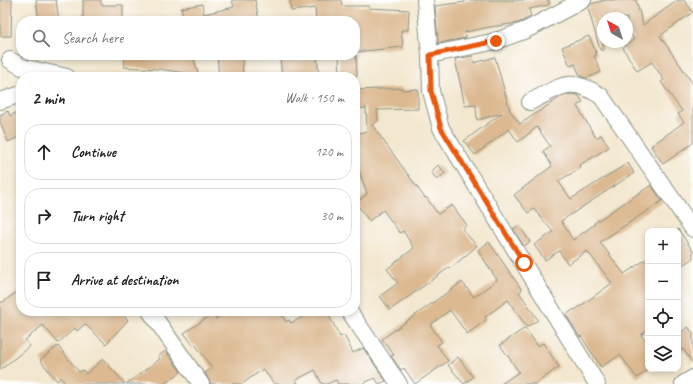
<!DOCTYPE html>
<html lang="en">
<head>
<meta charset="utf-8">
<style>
  :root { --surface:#fff; --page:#f2f2f2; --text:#222; --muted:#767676; --line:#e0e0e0 }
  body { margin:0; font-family:Caveat,sans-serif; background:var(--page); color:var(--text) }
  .controls { position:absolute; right:12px; bottom:12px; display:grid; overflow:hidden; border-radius:8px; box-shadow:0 2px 6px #0003 }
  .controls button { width:36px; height:36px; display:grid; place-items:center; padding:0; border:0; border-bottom:1px solid var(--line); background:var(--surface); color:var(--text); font:20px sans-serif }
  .compass { position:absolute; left:597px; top:12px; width:36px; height:36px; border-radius:50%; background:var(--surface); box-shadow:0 2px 6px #0003; rotate:321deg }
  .stop { position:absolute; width:12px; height:12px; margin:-9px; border:3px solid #ea580c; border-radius:50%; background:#fff }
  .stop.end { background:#ea580c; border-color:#fff; box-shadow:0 1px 4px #0008 }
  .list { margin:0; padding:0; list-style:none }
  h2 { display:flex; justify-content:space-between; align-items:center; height:52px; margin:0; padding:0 16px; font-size:17px }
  h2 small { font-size:13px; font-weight:400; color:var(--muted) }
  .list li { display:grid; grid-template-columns:26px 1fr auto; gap:12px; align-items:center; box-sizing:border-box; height:56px; margin:0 8px 8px; padding:0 8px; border:1px solid var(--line); border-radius:16px }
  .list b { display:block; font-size:15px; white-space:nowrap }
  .list em { font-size:13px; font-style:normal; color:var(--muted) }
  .icon { flex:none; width:22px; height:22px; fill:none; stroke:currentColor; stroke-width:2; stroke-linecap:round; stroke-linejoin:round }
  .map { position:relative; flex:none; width:693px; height:384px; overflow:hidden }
  .search { position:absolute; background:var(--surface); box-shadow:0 2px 6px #0003; left:16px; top:16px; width:344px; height:44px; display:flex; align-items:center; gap:10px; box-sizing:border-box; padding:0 14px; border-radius:16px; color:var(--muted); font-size:15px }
  .panel { position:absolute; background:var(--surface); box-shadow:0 2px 6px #0003; left:16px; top:72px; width:344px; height:244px; border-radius:16px }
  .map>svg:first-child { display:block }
  .building { fill:#dcb991 }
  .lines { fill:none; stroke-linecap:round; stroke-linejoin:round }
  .street-casing { stroke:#899282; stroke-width:18 }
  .street { stroke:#fff; stroke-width:16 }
  .route { stroke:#ea580c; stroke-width:5 }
</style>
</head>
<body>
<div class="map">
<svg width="693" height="384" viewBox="0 0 693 384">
  <rect width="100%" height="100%" fill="#fff"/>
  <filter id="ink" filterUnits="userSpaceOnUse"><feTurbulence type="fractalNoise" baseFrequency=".025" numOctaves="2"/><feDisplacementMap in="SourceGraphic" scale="8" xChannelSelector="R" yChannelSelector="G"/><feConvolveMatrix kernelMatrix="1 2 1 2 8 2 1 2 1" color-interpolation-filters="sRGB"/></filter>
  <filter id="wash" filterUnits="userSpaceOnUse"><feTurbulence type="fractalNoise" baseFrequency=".012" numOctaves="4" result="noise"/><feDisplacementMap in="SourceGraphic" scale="16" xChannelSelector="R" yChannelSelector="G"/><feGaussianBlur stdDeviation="0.9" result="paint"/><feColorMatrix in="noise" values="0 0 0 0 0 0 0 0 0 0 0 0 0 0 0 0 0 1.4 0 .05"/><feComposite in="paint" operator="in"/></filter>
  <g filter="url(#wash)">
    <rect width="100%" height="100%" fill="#f3e7cf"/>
    <g id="blocks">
      <!-- building -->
      <g class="building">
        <polygon points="0,0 12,0 11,36 0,36"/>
        <polygon points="36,0 56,0 59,21 39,21"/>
        <polygon points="83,0 101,0 101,5 123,5 123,21 83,21"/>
        <polygon points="232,0 255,0 259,21 184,21 181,8 202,4 204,14 234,7"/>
        <polygon points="290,0 341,0 342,6 369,6 369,8 409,10 408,30 401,30 403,47 355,52 355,21 316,21 315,8 291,11"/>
        <polygon points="465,0 549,0 549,5 529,9 531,17 518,23 490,27 465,32 466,38 438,43 435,6 465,2"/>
        <polygon points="605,0 636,0 643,25 678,0 684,0 693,12 660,36 693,84 693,143 663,164 651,146 684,122 678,114 682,111 661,82 664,80 652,62 637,71 623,48 634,39 627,28 627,18 603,18 603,50 600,50 588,8 591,4"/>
        <polygon points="589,36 597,55 594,56 601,72 587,78 580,76 575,64 570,66 562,47"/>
        <polygon points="125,55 193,55 198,73 186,77 185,73 159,69 124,67"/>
        <polygon points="217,55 242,55 243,77 219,77"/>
        <polygon points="300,55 317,55 319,77 282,77 280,58"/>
        <polygon points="339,55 356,55 357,76 340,77"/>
        <polygon points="473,56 474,63 495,57 510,111 520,124 562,96 572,94 578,95 583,102 577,106 596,138 601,135 609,147 580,165 581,168 558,181 571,199 628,163 634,173 561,221 573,240 595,224 594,223 651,185 662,201 600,242 624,274 648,258 648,329 641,335 648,344 648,370 637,378 620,355 601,367 581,336 580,337 566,315 574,309 575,310 612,283 587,251 568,264 559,251 545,260 534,245 553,232 534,209 528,213 514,195 552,166 543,151 550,146 537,127 518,142 509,129 475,155 464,141 502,113 477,120 476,105 465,106 455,59"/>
        <polygon points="402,88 402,90 418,89 418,109 377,110 378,121 372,125 425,198 426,197 438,214 452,205 467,225 462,229 477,246 451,268 450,267 390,310 380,296 398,283 387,269 414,248 403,231 400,233 383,210 369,221 356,203 367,194 355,159 355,134 367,131 366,108 355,109 355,90"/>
        <polygon points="21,110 21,136 8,142 0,122 0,115 8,111 10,116"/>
        <polygon points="438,165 445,173 437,180 431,172"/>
        <polygon points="519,225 530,242 524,246 513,229"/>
        <polygon points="678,229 693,251 693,258 678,268"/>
        <polygon points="489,242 522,290 519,292 538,320 527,327 508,300 485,317 486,320 467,334 450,310 430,325 442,342 437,345 448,361 415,384 404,368 401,370 391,356 394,355 382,339 462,282 474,297 497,280 478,250"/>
        <polygon points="21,289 21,311 118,311 128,320 106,344 85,324 77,331 75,328 58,343 43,325 25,340 30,346 0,370 0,302 3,302"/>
        <polygon points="227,311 279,311 286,322 289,320 291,323 314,311 327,311 340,337 344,335 353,353 363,348 386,381 379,384 375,378 362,384 338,384 336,380 327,384 322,384 315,370 296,380 298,384 274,384 263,369 242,384 211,384 205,373 212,368 195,344 193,345 184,333 213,314 216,319"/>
        <polygon points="688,327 693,333 693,363 683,349 678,352 678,334"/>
        <polygon points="525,328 538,346 543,343 559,367 535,384 501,384 519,372 500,345"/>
        <polygon points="58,346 79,372 83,370 86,374 103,359 125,384 65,384 61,377 57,381 40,360"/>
        <polygon points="166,351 181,372 164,384 126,384 160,359 158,356"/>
        <polygon points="458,357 473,377 464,384 448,365"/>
      </g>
    </g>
  </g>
  <g filter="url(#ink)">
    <use href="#blocks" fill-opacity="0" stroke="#899282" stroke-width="1"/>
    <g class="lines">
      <defs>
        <g id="street">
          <polyline points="425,0 430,55 431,91 441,128 597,384"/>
          <polyline points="430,55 496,41 526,30 583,0"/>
          <polyline points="10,60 22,67 67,77"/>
          <polyline points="0,101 21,94"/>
          <path d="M530 102C560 87 569 75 601 96L693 229"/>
          <polyline points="150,311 201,384"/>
          <polyline points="349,311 399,384"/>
          <polyline points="683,384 693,378"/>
        </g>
      </defs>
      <!-- street casing -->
      <use href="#street" class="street-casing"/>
      <!-- street -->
      <use href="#street" class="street"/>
    </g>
  </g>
  <g class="lines" filter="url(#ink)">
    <!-- route -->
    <polyline class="route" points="496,41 430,55 431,91 441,128 524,263"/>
  </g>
</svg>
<div class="controls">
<button>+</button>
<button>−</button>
<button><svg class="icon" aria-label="locate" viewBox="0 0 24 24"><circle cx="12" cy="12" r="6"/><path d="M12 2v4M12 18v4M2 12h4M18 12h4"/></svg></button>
<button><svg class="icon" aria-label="layers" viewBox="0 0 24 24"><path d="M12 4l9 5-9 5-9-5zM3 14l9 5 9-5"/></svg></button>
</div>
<svg class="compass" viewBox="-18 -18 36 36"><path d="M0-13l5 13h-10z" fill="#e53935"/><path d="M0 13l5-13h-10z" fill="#767676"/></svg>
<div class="stop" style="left:524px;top:263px"></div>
<div class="stop end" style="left:496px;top:41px"></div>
<div class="search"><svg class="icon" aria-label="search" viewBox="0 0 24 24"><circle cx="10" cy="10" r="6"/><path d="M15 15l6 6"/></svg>Search here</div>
<section class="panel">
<h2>2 min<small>Walk · 150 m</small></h2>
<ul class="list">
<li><svg class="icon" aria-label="ahead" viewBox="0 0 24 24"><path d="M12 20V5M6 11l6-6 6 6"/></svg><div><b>Continue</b></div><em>120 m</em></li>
<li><svg class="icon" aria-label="right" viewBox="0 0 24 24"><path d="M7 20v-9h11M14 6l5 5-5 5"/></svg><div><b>Turn right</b></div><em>30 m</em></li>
<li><svg class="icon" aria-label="arrive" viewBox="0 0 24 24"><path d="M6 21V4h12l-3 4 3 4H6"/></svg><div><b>Arrive at destination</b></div></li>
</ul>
</section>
</div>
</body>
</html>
